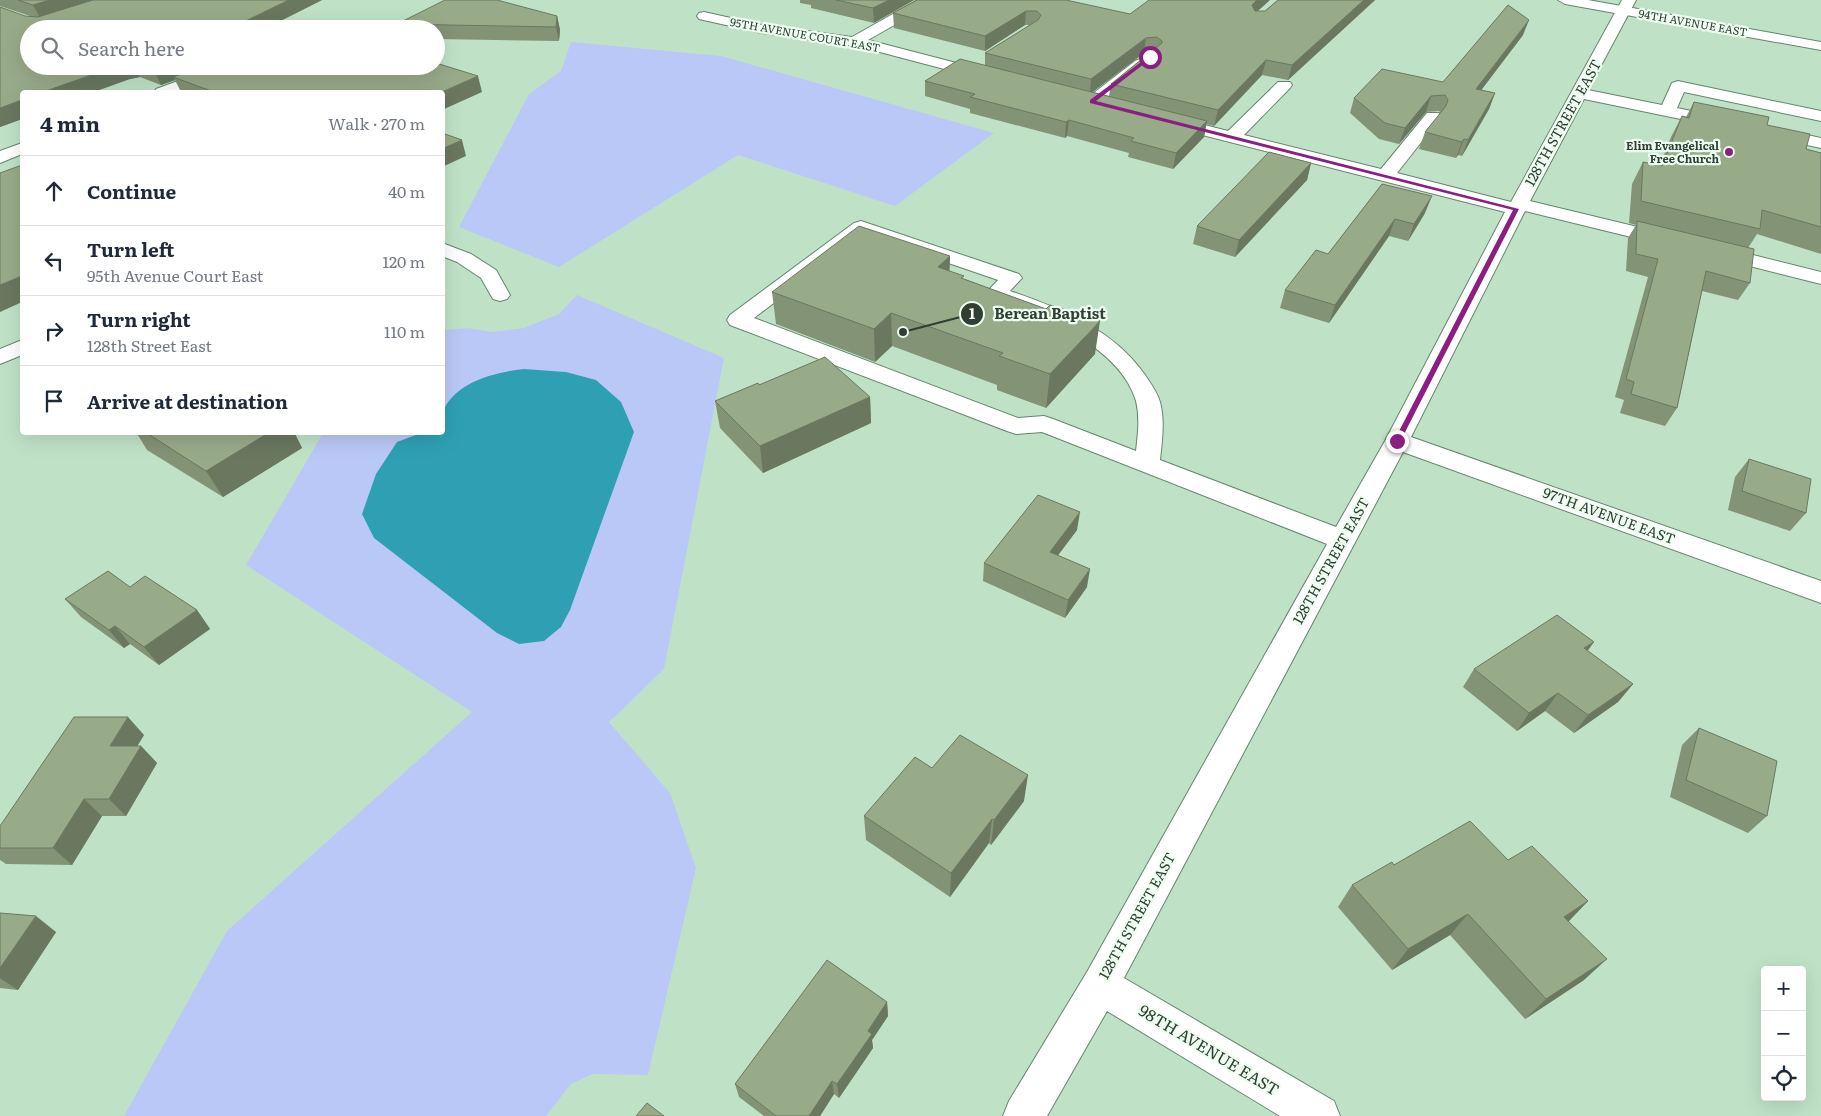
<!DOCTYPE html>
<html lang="en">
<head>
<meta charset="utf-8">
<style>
  :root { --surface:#fff; --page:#f2f2f3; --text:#1f2937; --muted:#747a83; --line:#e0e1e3 }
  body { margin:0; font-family:Literata,serif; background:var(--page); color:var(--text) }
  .controls { position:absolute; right:15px; bottom:15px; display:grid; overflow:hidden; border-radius:5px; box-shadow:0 5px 20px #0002 }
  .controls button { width:45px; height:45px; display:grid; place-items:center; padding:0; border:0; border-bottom:1px solid var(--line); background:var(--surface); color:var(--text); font:25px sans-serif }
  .stop { position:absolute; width:15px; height:15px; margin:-11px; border:4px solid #8b1e82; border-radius:50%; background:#fff }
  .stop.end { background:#8b1e82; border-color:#fff; box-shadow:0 1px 5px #0008 }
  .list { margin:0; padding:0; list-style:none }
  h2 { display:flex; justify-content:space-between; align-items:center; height:65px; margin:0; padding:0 20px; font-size:21px }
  h2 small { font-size:16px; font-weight:400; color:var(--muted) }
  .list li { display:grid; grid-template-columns:32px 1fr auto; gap:15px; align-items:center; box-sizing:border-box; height:70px; padding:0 20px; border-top:1px solid var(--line) }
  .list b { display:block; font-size:19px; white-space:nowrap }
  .list p { margin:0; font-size:16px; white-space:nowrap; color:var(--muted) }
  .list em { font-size:16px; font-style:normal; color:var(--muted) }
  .icon { flex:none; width:28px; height:28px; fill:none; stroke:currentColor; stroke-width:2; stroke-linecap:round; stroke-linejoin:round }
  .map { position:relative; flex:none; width:1821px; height:1116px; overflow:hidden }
  .search { position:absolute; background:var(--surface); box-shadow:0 5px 20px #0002; left:20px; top:20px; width:425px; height:55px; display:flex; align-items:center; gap:12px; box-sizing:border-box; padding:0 18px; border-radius:28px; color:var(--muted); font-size:19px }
  .panel { position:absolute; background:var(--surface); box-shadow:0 5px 20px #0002; left:20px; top:90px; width:425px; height:345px; border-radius:5px }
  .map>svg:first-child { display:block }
  .green { fill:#bac8f7 }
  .water { fill:#2fa0b4 }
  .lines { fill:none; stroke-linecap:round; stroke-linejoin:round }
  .minor-casing { stroke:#65856c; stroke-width:2 }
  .major-casing { stroke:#65856c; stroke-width:2 }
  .minor { fill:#fff; fill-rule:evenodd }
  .major { fill:#fff; fill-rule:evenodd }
  .wall { fill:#839376; fill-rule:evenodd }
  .shaded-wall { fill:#6a7860 }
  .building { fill:#98ab89; stroke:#6a7860 }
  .route { fill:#8b1e82 }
  .poi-dot { fill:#8b1e82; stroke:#edfef0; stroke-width:2 }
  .labels { text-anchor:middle; stroke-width:4.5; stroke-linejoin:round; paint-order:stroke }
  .far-street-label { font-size:11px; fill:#303e33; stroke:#edfef0 }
  .far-poi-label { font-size:11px; font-weight:bold; fill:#303e33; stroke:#edfef0; text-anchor:end }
  .street-label { font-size:14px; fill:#303e33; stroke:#edfef0 }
  .near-street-label { font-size:16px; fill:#303e33; stroke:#edfef0 }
  .leader { fill:none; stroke:#303e33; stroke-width:2 }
  .callout-dot { fill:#303e33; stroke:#edfef0; stroke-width:2 }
  .mark-label { font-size:15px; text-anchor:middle; font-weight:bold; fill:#fff }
  .callout-label { font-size:15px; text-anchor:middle; font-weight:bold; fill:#303e33; stroke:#edfef0; stroke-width:4.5; stroke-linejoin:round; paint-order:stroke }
</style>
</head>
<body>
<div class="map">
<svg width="1821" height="1116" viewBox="0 0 1821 1116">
  <rect width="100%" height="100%" fill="#bfe2c7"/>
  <!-- green -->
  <g class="green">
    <polygon points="571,42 721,56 994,133 895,206 738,155 559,267 459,227 529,94 561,71"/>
    <polygon points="577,295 724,358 664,669 609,722 670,793 696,868 648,1075 593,1074 571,1084 546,1116 124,1116 227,931 472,712 246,565 323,433 442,432 443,330 468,328 492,332 524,328 559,314"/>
  </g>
  <!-- water -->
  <path class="water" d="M524 369 566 372 596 380 621 402 634 432 570 610 561 627 544 641 519 644 497 633 374 538 362 514 376 474 397 442 421 433 442 432C442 426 441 415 444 409 458 381 496 372 524 369Z"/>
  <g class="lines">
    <defs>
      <g id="minor">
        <polygon points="922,0 928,4 926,7 868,40 991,72 994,75 991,78 986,80 857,46 762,33 699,19 697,16 699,13 704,12 762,25 852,37 916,1"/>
        <path d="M1622 0H1636L1588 90 1662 105 1672 83 1678 81 1821 111V121L1684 92 1677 108 1730 119 1732 123 1730 127 1724 128 1584 99 1530 201 1675 236 1678 240 1675 244 1668 246 1525 211 1411 437 1821 581V603L1403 452 1124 978 1334 1101 1340 1116H1280L1107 1011 1047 1116H1003L1009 1101 1087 972 1327 544 1042 432 1016 434 1007 431 730 325 727 320 730 315 854 223 861 221 1019 274 1022 278 1010 291C1062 309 1113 329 1145 375 1151 384 1157 392 1160 402 1165 421 1162 441 1160 460L1336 527 1385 441 1505 212 1163 125 1161 121 1163 117 1169 116 1228 131 1278 82H1290L1292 85 1290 88 1244 135 1381 169 1427 113H1439L1441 117 1397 173 1511 202ZM864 234 998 280 986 293 989 297C1038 315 1119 344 1136 401 1140 417 1138 434 1136 451L1053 419 1044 416 1018 418 754 318Z"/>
        <polygon points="1140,59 1145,61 1148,64 1145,67 1098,105 1086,105 1084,102 1086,99 1135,61"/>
        <polygon points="219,66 241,66 239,69 176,92 154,92 156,89"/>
        <polygon points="1771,127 1821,138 1821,148 1765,136 1763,132 1765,128"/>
        <polygon points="22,143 22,154 0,163 0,151"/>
        <polygon points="442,243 471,254 496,270 510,295 507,299 500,301 493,299 481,278 457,262 442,256"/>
        <polygon points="1717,246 1821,272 1821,284 1710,256 1707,252 1710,248"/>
        <polygon points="22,340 22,355 0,364 0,349"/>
      </g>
      <polygon id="major" points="1558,0 1588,0 1821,42 1821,50 1565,4"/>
    </defs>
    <!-- minor casing -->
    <use href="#minor" class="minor-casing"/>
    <!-- major casing -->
    <use href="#major" class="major-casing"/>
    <!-- minor -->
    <use href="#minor" class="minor"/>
    <!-- major -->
    <use href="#major" class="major"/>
  </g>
  <!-- wall -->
  <g class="wall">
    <polygon points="0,0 322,0 265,29 29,29 29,66 299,66 308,69 482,92 181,92 175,80 161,85 140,77 130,79 22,92 22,119 0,127 25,16 33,17 0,6"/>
    <polygon points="800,0 914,0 874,23 811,8 811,5 800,3"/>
    <path d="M917 0 1130 14 1270 0 1258 11H1265L1278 0H1375L1288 80 1262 75 1214 126 1206 124 1204 137 1173 169 1128 157 1129 153 1067 136 1065 138 970 113V109L925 96V81L985 65V53L1030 25H1025L985 51 894 28 893 13ZM1151 52 1111 84 1109 96 1092 92 1144 53Z"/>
    <polygon points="557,16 560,30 559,41 436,39 436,29 399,29 397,24"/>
    <polygon points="1523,35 1481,90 1495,93 1489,109 1462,156 1458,155 1456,158 1419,149 1425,132 1441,113 1439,111 1426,112 1399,144 1379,139 1350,113 1354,98 1443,82"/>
    <polygon points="1694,102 1767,125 1806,149 1821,153 1821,254 1757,234 1748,248 1750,283 1738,300 1702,291 1677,408 1665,426 1620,413 1624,400 1615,397 1648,277 1626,271 1628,238 1636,225 1629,223 1632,184 1643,162 1660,165 1671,137 1682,116 1686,117"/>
    <polygon points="1311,163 1307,180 1235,257 1193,244 1197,226"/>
    <polygon points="1382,184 1425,213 1408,241 1389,236 1329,323 1280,308 1285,290 1328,254"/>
    <polygon points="950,256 949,271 964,279 1046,309 1095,354 1046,408 997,390 997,385 892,346 875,362 776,324 772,292"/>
    <polygon points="759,385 870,397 871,423 763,473 720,428 715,401"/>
    <polygon points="136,432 294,432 302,448 223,497 147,450"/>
    <polygon points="1749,459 1806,513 1790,531 1728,510 1735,477"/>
    <polygon points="1077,530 1058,555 1087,587 1065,618 983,581 984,563"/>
    <polygon points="130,587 197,610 210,629 159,665 130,644 124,648 81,617 65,599"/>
    <polygon points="1587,651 1633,684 1618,702 1574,733 1545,711 1517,731 1463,687 1474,669"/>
    <polygon points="1699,728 1767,816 1748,833 1670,797 1682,745"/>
    <polygon points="144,735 137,746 141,746 157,763 126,816 102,816 72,865 6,864 0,860 0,826"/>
    <polygon points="1024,801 991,845 989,843 950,897 866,840 864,816"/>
    <polygon points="1508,860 1588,901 1569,921 1584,980 1525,1019 1450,935 1392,970 1338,907 1352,885 1394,865"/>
    <polygon points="0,913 56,932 18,990 0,988"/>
    <polygon points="887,1002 888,1016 872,1040 873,1048 839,1098 834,1094 820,1116 764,1116 739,1097 735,1084"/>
  </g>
  <!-- shaded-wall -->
  <g class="shaded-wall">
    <polygon points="50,0 104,0 41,19 33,5"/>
    <polygon points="289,0 322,0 264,29 229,29"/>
    <polygon points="889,0 914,0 874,23 873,8"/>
    <polygon points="1257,0 1270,0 1248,19 1252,5"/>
    <polygon points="1364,0 1375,0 1288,80 1292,65"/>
    <polygon points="1026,11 1025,25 985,51 985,36"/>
    <polygon points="557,16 560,30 559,41 556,27"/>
    <polygon points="1529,20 1523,35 1470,105 1476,89"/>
    <polygon points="1146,38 1144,53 1090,94 1091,79"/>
    <polygon points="1266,60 1262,75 1214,126 1218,110"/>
    <polygon points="117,66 134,66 140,77 130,79 94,92 43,92"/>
    <polygon points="164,66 213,66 173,77 175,80 161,85 154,70"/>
    <polygon points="478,76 482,92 442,110 442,92"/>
    <polygon points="1495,93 1489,109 1462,156 1468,140"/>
    <polygon points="1431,96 1426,112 1399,144 1405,128"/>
    <polygon points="22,100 22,119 0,127 0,108"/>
    <polygon points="1069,120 1067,136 1065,138 1066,122"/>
    <polygon points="1207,121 1204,137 1173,169 1176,153"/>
    <polygon points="1464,139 1458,155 1456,158 1462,142"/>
    <polygon points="462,140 466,156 442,167 442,149"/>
    <polygon points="1311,163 1307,180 1235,257 1239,240"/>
    <polygon points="1432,196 1425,213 1408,241 1414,224"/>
    <polygon points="1395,219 1389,236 1329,323 1335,305"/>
    <polygon points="950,256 949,289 938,267"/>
    <polygon points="22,276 22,302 0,312 0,285"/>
    <polygon points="891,313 892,346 875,362 874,329"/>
    <polygon points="1100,321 1095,354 1046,408 1050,374"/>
    <polygon points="870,397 871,423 763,473 760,446"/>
    <polygon points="270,432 294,432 302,448 223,497 206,471"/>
    <polygon points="1080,512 1077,530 1047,570 1050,552"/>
    <polygon points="1090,569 1087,587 1065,618 1068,600"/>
    <polygon points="197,610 210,629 159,665 144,647"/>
    <polygon points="115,626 130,644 124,648 109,630"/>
    <polygon points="1594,642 1581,660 1584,648"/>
    <polygon points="1633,684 1618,702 1574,733 1588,715"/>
    <polygon points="1558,693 1545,711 1517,731 1529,713"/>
    <polygon points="128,717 144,735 127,763 110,746"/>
    <polygon points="141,746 157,763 126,816 109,799"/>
    <polygon points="1028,775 1024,801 991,845 994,820"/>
    <polygon points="84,799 102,816 72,865 53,848"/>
    <polygon points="992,819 989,843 950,897 951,873"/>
    <polygon points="1588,901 1567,923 1564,917"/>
    <polygon points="1468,914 1450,935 1392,970 1408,949"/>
    <polygon points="36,916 56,932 18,990 0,978 0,968"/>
    <polygon points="1607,959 1584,980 1525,1019 1546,999"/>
    <polygon points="887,1002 888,1016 872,1040 873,1048 839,1098 837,1084 868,1031"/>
    <polygon points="832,1081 834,1094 820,1116 809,1116"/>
  </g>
  <!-- building -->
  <g class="building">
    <polygon points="18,0 50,0 33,5"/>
    <polygon points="93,0 289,0 229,29 29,29 29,66 117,66 43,92 22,92 22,100 0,108 0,7 25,16 38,17"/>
    <polygon points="445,0 497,0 557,16 556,27 397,24"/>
    <polygon points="836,0 889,0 873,8"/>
    <polygon points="917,0 1066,0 1130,14 1149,0 1257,0 1252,5 1255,11 1265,11 1278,0 1364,0 1292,65 1266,60 1218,110 1111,84 1162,43 1162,41 1157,37 1146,38 1091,79 985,53 1038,20 1041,15 1037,11 1026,11 985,36 893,13"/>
    <polygon points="1508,5 1529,20 1476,89 1495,93 1468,140 1464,139 1462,142 1425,132 1446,106 1448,100 1445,95 1431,96 1405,128 1385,123 1354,98 1382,69 1443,82"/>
    <polygon points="960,59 1207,121 1176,153 1131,141 1134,138 1069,120 1066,122 970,97 975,94 925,81"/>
    <polygon points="436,63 478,76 442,92 214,92 173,77 204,66 299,66 308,69 313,66 436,66"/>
    <polygon points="144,66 164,66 154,70"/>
    <polygon points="1694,102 1769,117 1767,125 1810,134 1806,149 1821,153 1821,227 1762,210 1760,229 1641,201 1643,162 1662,166 1682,116 1689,118"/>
    <polygon points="442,133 462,140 442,149"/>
    <polygon points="1269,152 1311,163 1239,240 1197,226"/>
    <polygon points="22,165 22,276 0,285 0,173"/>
    <polygon points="1382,184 1432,196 1414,224 1395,219 1335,305 1285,290 1316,250 1328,254"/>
    <polygon points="1637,221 1754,249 1750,283 1706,271 1677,408 1631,394 1634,382 1626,379 1658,259 1636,254"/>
    <polygon points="859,226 950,256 938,267 964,276 961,278 1046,309 1050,305 1100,321 1050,374 999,356 1003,353 891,313 874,329 772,292"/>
    <polygon points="825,357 870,397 760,446 715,401 758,383 759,385"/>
    <polygon points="145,432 270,432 206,471"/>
    <polygon points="1749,459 1811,479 1806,513 1742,491"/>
    <polygon points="1038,495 1080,512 1050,552 1090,569 1068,600 984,563"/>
    <polygon points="108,571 130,587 145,576 197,610 144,647 115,626 109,630 65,599"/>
    <polygon points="1557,615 1594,642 1584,648 1633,684 1588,715 1558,693 1529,713 1474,669"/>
    <polygon points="74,717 128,717 110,746 141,746 109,799 84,799 53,848 0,848 0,826"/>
    <polygon points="1699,728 1777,761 1767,816 1686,780"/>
    <polygon points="960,735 1028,775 994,820 992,819 951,873 864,816 915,757 932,768"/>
    <polygon points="1470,821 1508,860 1532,846 1588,901 1564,917 1607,959 1546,999 1468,914 1408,949 1352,885 1392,862 1394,865"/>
    <polygon points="0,913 36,916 0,968"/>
    <polygon points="827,960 887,1002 868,1031 872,1034 837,1084 832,1081 809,1116 776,1116 735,1084"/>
    <polygon points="647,1103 664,1116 636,1116"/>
  </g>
  <!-- route -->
  <polygon class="route" points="1149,56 1153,57 1096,101 1519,209 1400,442 1394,441 1513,210 1090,103 1090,100"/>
  <!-- markers -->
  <circle class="poi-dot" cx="1729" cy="152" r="5"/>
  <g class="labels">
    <!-- far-street labels -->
    <g class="far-street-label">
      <text transform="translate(1693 23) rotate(10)" y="4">94TH AVENUE EAST</text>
      <text transform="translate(805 35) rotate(10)" y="4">95TH AVENUE COURT EAST</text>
    </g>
    <!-- far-poi labels -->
    <g class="far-poi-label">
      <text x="1719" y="150">Elim Evangelical<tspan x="1719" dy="13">Free Church</tspan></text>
    </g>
    <!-- street labels -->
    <g class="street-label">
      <text transform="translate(1563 123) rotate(-61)" y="5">128TH STREET EAST</text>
      <text transform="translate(1609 516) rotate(20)" y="5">97TH AVENUE EAST</text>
      <text transform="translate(1331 561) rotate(-61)" y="5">128TH STREET EAST</text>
      <text transform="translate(1137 916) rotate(-61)" y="5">128TH STREET EAST</text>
    </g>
    <!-- near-street labels -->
    <g class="near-street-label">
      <text transform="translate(1209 1050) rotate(31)" y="6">98TH AVENUE EAST</text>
    </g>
  </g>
  <!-- callouts -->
  <path class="leader" d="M903 332L972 314"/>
  <g class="callout-dot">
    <circle cx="903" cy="332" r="5"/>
    <circle cx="972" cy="314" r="12"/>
  </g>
  <g class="mark-label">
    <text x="972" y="319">1</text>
  </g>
  <g class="callout-label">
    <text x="1050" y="319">Berean Baptist</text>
  </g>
</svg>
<div class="controls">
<button>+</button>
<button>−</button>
<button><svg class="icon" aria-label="locate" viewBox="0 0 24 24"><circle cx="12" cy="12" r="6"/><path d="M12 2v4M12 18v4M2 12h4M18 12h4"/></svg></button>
</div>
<div class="stop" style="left:1150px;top:57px"></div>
<div class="stop end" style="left:1397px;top:441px"></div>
<div class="search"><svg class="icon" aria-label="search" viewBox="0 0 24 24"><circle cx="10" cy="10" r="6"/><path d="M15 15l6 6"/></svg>Search here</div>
<section class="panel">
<h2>4 min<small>Walk · 270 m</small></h2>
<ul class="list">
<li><svg class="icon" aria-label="ahead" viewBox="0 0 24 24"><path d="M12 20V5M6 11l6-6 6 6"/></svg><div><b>Continue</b></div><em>40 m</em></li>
<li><svg class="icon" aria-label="left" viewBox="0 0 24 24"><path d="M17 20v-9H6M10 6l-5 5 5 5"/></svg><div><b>Turn left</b><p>95th Avenue Court East</p></div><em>120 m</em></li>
<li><svg class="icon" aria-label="right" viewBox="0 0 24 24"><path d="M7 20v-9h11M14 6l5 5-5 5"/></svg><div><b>Turn right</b><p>128th Street East</p></div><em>110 m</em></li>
<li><svg class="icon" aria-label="arrive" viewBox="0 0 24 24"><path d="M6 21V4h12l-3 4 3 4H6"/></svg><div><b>Arrive at destination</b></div></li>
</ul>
</section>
</div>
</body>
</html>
